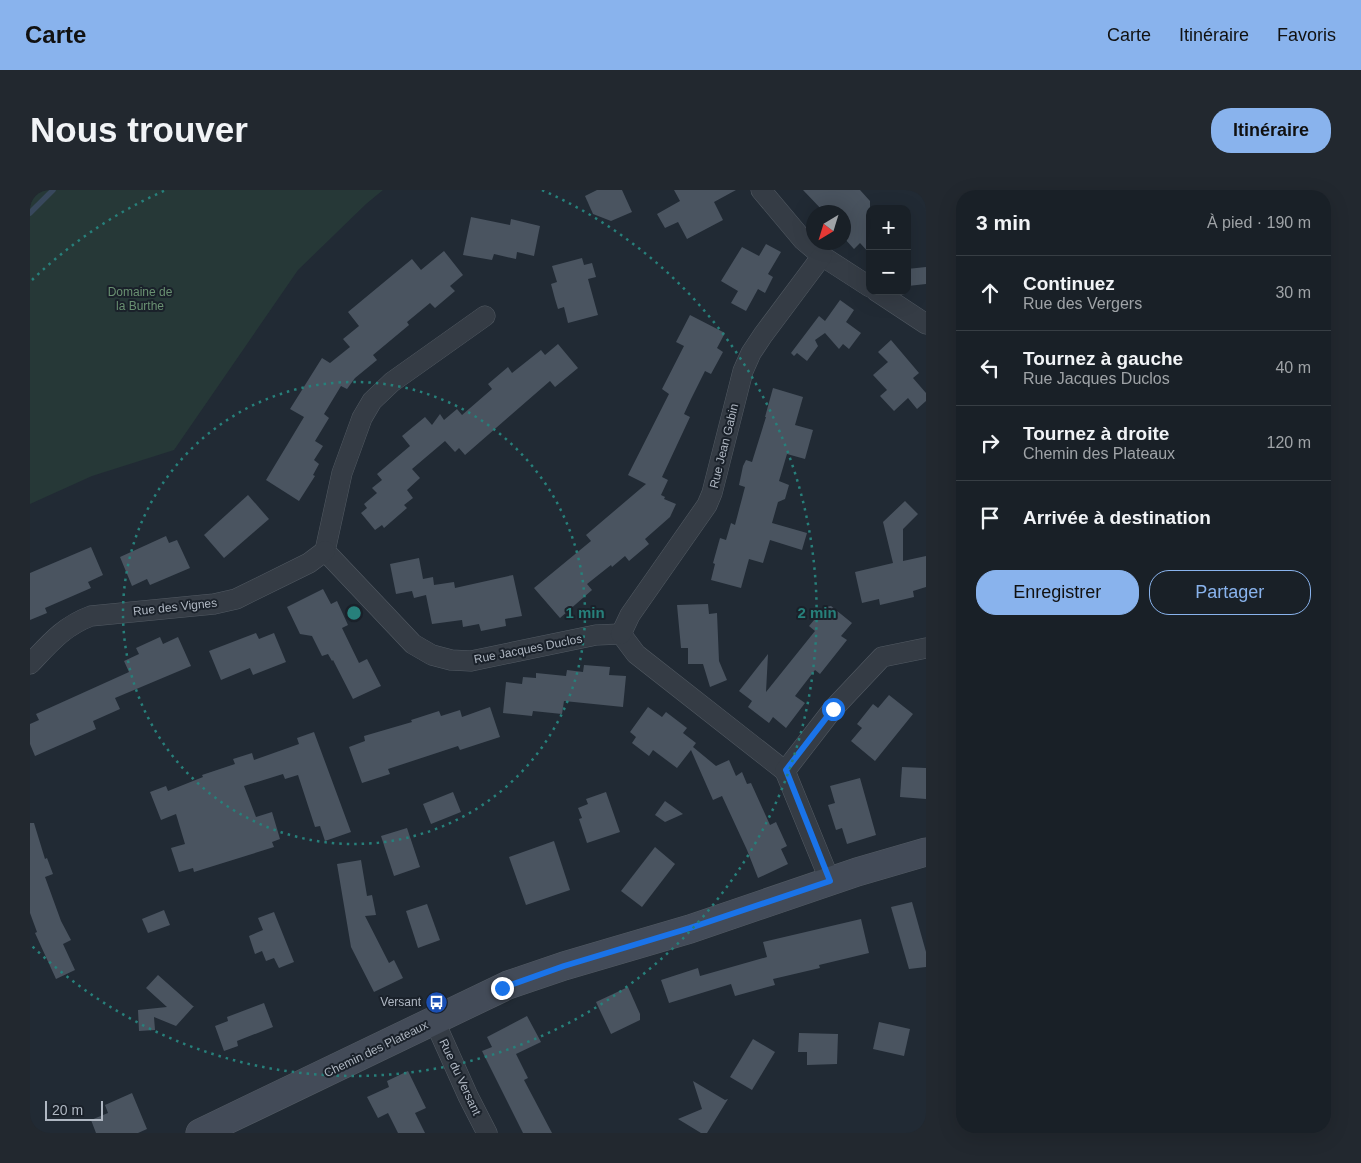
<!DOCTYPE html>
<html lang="fr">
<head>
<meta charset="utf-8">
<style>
  :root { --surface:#192027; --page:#22282f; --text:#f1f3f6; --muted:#9fa3a7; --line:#373e44; --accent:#89b3ed }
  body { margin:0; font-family:Arial,sans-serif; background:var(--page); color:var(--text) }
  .controls { position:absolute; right:15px; top:15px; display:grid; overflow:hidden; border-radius:10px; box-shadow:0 5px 20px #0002 }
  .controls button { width:45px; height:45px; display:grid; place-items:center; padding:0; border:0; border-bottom:1px solid var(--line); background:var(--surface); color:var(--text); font:25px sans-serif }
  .compass { position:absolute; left:776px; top:15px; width:45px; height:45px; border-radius:50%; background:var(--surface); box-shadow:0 5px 20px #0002; rotate:218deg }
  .scale { position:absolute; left:15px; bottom:12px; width:58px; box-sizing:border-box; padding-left:5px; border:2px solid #afb7c2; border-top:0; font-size:14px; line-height:18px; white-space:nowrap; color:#afb7c2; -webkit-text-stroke:4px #1a212a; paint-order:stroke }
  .stop { position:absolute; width:15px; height:15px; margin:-11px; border:4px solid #1a73e8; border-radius:50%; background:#fff }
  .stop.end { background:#1a73e8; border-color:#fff; box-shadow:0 1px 5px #0008 }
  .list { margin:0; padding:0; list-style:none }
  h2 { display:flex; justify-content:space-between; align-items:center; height:65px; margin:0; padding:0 20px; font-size:21px }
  h2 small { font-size:16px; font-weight:400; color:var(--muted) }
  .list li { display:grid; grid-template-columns:32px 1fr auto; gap:15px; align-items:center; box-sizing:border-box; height:75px; padding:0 20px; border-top:1px solid var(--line) }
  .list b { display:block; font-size:19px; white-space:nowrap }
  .list p { margin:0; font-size:16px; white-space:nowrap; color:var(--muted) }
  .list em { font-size:16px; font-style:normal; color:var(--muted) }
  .actions { display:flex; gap:10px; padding:15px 20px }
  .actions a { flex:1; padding:11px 0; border:1px solid var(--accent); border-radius:20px; text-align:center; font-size:18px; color:var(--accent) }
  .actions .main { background:var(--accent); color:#111 }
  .icon { flex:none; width:28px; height:28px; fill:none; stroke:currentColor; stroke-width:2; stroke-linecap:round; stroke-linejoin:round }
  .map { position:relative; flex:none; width:896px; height:943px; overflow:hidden; border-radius:20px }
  header { display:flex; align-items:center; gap:30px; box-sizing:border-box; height:70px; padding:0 25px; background:var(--accent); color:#111 }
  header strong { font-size:24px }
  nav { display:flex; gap:28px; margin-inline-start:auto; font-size:18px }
  .intro { display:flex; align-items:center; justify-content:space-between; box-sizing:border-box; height:120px; padding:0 30px }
  h1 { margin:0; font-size:35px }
  .button { padding:12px 22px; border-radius:20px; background:var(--accent); color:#111; font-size:18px; font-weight:700 }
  main { display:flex; gap:30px; padding:0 30px }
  aside { flex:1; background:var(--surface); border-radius:20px; box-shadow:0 5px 20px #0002 }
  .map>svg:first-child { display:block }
  .green { fill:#263837 }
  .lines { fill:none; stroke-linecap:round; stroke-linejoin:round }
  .stream { stroke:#38485c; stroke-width:5.5 }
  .building { fill:#4a5460 }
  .street-casing { stroke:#525a63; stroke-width:21 }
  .secondary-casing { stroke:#525a63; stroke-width:29 }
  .street { stroke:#353c45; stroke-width:20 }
  .secondary { stroke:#434b58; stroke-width:28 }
  .route { stroke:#1a73e8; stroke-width:6 }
  .ring { fill:none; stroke:#27807b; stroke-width:2.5; stroke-dasharray:2.5 5 }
  .labels { text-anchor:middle; stroke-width:4; stroke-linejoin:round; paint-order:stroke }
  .park-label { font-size:12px; fill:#699071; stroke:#1a212a }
  .street-label { font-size:12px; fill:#afb7c2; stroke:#1a212a }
  .poi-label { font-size:12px; fill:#afb7c2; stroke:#1a212a; text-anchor:end }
  .centre { fill:#27807b; stroke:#1a212a; stroke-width:2.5 }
  .ring-label { font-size:15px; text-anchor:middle; font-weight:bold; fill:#27807b; stroke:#1a212a; stroke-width:4; stroke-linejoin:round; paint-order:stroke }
</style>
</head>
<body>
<header>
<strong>Carte</strong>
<nav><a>Carte</a><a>Itinéraire</a><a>Favoris</a></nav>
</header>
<div class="intro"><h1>Nous trouver</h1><a class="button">Itinéraire</a></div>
<main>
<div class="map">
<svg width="896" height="943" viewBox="0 0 896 943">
  <rect width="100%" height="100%" fill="#212a34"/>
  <!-- green -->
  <polygon class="green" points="0,0 353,0 336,14 268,80 144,260 62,286 0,314"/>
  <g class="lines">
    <!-- stream -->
    <polyline class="stream" points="0,23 23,0"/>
  </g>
  <!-- building -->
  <g class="building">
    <polygon points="567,0 592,0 602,22 581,31 563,24 555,6"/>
    <polygon points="644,0 706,0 684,12 693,30 657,49 648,32 635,38 627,24 650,11"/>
    <polygon points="773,0 830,0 840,11 840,64 830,53 824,59 814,48 814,22 794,22"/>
    <polygon points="441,27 480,35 481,29 510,36 504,66 487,62 486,69 464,64 462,70 433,65"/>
    <polygon points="736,54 751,62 738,84 743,87 735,103 728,99 716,121 701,113 708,101 691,91 712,57 729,66"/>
    <polygon points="414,61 433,85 420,96 425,101 405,118 400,113 377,132 379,135 343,165 347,170 325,188 317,199 311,196 294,224 299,228 285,251 293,256 284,270 289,274 283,285 285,286 269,311 236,290 274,227 260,219 292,168 300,173 320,157 313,149 329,136 318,122 382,69 391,80"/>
    <polygon points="552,68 554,75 562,73 566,87 558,89 568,125 538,133 534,117 528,119 525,109 521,94 527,92 522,76"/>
    <polygon points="896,77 896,94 878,96 877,79"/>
    <polygon points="810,110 824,120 816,132 831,143 819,159 813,154 809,159 795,143 785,150 788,156 777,171 767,163 764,166 761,163 789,126 795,131"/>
    <polygon points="660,125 695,143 687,158 693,162 681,184 675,181 661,209 654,224 660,227 632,287 638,290 631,305 635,307 634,309 646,314 640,327 615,349 619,354 599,371 595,366 582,377 581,375 557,394 562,400 530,428 504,398 561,351 556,345 616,294 598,285 639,204 632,199 654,156 646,152"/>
    <polygon points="861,150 889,183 883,188 896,203 896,211 887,219 878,208 864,221 850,206 857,200 843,185 858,172 848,162"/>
    <polygon points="528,154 548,178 525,197 520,191 435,265 429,258 425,262 415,251 382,279 390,288 377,300 383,308 374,315 377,318 354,338 352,335 345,340 331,323 337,318 334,314 347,303 342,298 352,290 347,284 380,256 372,246 395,227 402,235 410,224 414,230 427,219 432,225 462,199 458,194 478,177 482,183 511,160 515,165"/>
    <polygon points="743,198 773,207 765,235 783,240 775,269 757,264 749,291 759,295 755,309 748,312 742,333 777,343 772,360 740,350 733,373 719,369 711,398 681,390 685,374 683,373 690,348 696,350 701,333 705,335 715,297 709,295 713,276 716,270 722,272 736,227 735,227"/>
    <polygon points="218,305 239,329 194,368 174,345"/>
    <polygon points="875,311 888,324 873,339 873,371 896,366 896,397 883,401 884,407 850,415 849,409 832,413 825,382 863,373 853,332"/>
    <polygon points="136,346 139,353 147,350 160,378 120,395 117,389 102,396 90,367"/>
    <polygon points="61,357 73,385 58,392 61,398 15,418 17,423 0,430 0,383"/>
    <polygon points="389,368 393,389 403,387 404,395 424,392 425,398 483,385 492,426 475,429 476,436 451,441 449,434 433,437 432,430 402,434 396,405 384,408 382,401 366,404 360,374"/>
    <polygon points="293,399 301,414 307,411 318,435 312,438 329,473 337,469 351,496 323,509 303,470 302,471 298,464 292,466 282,446 270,444 257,417"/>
    <polygon points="678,414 679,424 687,423 689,471 697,490 680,497 673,474 658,474 658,458 651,458 647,415"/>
    <polygon points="801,416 822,433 811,446 817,450 790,484 785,480 765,506 775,513 756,538 743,527 739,533 718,517 722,511 709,501 738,464 736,502 785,441 779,436 795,417"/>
    <polygon points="226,443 229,449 244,443 256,472 223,485 220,478 191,490 179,461"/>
    <polygon points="130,447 133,454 148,447 161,476 85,508 90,519 63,531 66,539 5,566 0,554 0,534 9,530 6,524 99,482 94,471 109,464 106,458"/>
    <polygon points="554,475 580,477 579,485 596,486 593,517 534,511 532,524 503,521 502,526 473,523 476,492 492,494 493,487 506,488 506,483 536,486 537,480 553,482"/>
    <polygon points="859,505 883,524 845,571 821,551 832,538 827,534 843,514 848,518"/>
    <polygon points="460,517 470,547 430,560 428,556 358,579 360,584 332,593 319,557 335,551 334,546 382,532 381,530 409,521 411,526 430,520 432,527"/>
    <polygon points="618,517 632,527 636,522 657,538 653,543 666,553 663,557 686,576 699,570 706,586 712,582 717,594 721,593 740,635 746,632 757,656 751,659 758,674 728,688 717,660 692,606 683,610 661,560 647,578 623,560 619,566 602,553 606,547 600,542"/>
    <polygon points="284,542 321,642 295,651 290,636 285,637 268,585 255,589 253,584 214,596 226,627 242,622 250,649 242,652 244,657 164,682 163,678 149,682 141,658 155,654 146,624 131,630 120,602 136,596 138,601 173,587 172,585 205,574 203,569 222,563 224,570 269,554 267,548"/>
    <polygon points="872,577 896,578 896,609 870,607"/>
    <polygon points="830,588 846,645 817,654 812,638 806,640 798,615 805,613 800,596"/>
    <polygon points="423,602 431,622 401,634 393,614"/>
    <polygon points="576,602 590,642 557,653 549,629 552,628 548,618 558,614 556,609"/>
    <polygon points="635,611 653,624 635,632 625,625"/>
    <polygon points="0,633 4,633 15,669 17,668 23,684 15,687 31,731 41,750 33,754 45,780 26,789 5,743 7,742 0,723"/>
    <polygon points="377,638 390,677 364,686 351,646"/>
    <polygon points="524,651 540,700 496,715 479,667"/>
    <polygon points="625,657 645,674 612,717 591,701"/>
    <polygon points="331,670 337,706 342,705 346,725 335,726 359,773 364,770 373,788 344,802 321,757 307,674"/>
    <polygon points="882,712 896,762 896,777 879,779 861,717"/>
    <polygon points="397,714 410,750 388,758 376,721"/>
    <polygon points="134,720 140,735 118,743 112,729"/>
    <polygon points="244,722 264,772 249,778 244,768 236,771 232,761 225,764 219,746 233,740 228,728"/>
    <polygon points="831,729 839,763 789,775 790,778 743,789 745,795 705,806 701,794 639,813 631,790 668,778 670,786 737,767 733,752"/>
    <polygon points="128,785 163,816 164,816 146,836 124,827 125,840 109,841 108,820 137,817 116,798"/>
    <polygon points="598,797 610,824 610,830 581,844 566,812"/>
    <polygon points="234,813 243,837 207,851 208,856 194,861 185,836 198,831 197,827"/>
    <polygon points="497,826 511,852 486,864 498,888 494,890 522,943 493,943 452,861 462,857 457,847"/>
    <polygon points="849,832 880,839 874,866 843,859"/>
    <polygon points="769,843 808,844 807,874 777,875 777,862 768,862"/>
    <polygon points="723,849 745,862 722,900 700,887"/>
    <polygon points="378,881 396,918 385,923 395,943 368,943 358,923 348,928 337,907 359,897 357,891"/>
    <polygon points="663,891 695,910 698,909 677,943 671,943 648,929 672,919"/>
    <polygon points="102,903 117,939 108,943 66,943 61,930 78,923 75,915"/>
  </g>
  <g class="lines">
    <defs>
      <g id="street">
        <polyline points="731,0 773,50 792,66 840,97"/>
        <polyline points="846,101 896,134"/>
        <polyline points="455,126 362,192 342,211 332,228 312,283 295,361 383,454 402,465 421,470 441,471 566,445 591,444 606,464 755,581 800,691"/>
        <polyline points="591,444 600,425 677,315 682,303 713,181 721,163 733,145 792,66"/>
        <path d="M0 474C20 453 34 436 61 426L184 414 206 409 279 373 295 361"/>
        <polyline points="755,581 803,519 852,467 896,458"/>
        <polyline points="404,830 438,906 457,943"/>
      </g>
      <polyline id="secondary" points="170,943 478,795 534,776 660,739 827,682 896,662"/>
    </defs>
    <!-- street casing -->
    <use href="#street" class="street-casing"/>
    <!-- secondary casing -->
    <use href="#secondary" class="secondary-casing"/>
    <!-- street -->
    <use href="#street" class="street"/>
    <!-- secondary -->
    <use href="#secondary" class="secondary"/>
  </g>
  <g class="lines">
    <!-- route -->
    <polyline class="route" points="472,798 534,776 660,738 800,691 756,580 803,519"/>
  </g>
  <!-- distance rings -->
  <g class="ring">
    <circle cx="324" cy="423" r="231"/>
    <path d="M2 90A463 463 0 0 1 136 0M512 0A463 463 0 1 1 2 756"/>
  </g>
  <!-- icons -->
  <defs>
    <symbol id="bus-disc" viewBox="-11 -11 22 22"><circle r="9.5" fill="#1a4fb4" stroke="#1a212a"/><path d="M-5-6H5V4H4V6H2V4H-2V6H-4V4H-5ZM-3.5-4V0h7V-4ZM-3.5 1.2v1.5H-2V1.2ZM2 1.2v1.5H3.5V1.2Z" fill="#fff"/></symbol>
  </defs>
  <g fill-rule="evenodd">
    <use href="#bus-disc" x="394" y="800" width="25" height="25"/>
  </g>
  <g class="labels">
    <!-- park labels -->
    <g class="park-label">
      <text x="110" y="106">Domaine de<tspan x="110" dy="14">la Burthe</tspan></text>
    </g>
    <!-- street labels -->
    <g class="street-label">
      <text transform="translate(694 256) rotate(-76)" y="4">Rue Jean Gabin</text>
      <text transform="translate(145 417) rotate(-6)" y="4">Rue des Vignes</text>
      <text transform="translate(498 459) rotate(-11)" y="4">Rue Jacques Duclos</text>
      <text transform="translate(346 859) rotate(-26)" y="4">Chemin des Plateaux</text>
      <text transform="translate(430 887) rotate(65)" y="4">Rue du Versant</text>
    </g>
    <!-- poi labels -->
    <g class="poi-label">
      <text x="391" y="816">Versant</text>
    </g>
  </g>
  <circle cx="324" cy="423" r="8" class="centre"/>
  <g class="ring-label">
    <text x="555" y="428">1 min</text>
    <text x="787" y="428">2 min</text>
  </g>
</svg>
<div class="controls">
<button>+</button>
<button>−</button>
</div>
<svg class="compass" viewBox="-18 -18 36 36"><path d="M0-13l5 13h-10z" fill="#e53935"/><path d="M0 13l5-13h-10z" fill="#9fa3a7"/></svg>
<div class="scale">20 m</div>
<div class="stop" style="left:803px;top:519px"></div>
<div class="stop end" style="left:472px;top:798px"></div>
</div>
<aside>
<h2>3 min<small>À pied · 190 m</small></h2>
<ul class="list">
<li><svg class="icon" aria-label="ahead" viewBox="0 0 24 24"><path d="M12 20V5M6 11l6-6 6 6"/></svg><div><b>Continuez</b><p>Rue des Vergers</p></div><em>30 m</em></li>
<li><svg class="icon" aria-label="left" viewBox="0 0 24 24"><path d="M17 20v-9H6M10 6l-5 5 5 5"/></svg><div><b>Tournez à gauche</b><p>Rue Jacques Duclos</p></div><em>40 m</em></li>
<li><svg class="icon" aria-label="right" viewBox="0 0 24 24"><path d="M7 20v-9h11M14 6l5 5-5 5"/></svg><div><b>Tournez à droite</b><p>Chemin des Plateaux</p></div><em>120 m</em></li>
<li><svg class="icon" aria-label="arrive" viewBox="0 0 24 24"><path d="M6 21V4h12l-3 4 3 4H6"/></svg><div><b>Arrivée à destination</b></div></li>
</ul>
<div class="actions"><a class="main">Enregistrer</a><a>Partager</a></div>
</aside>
</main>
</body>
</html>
